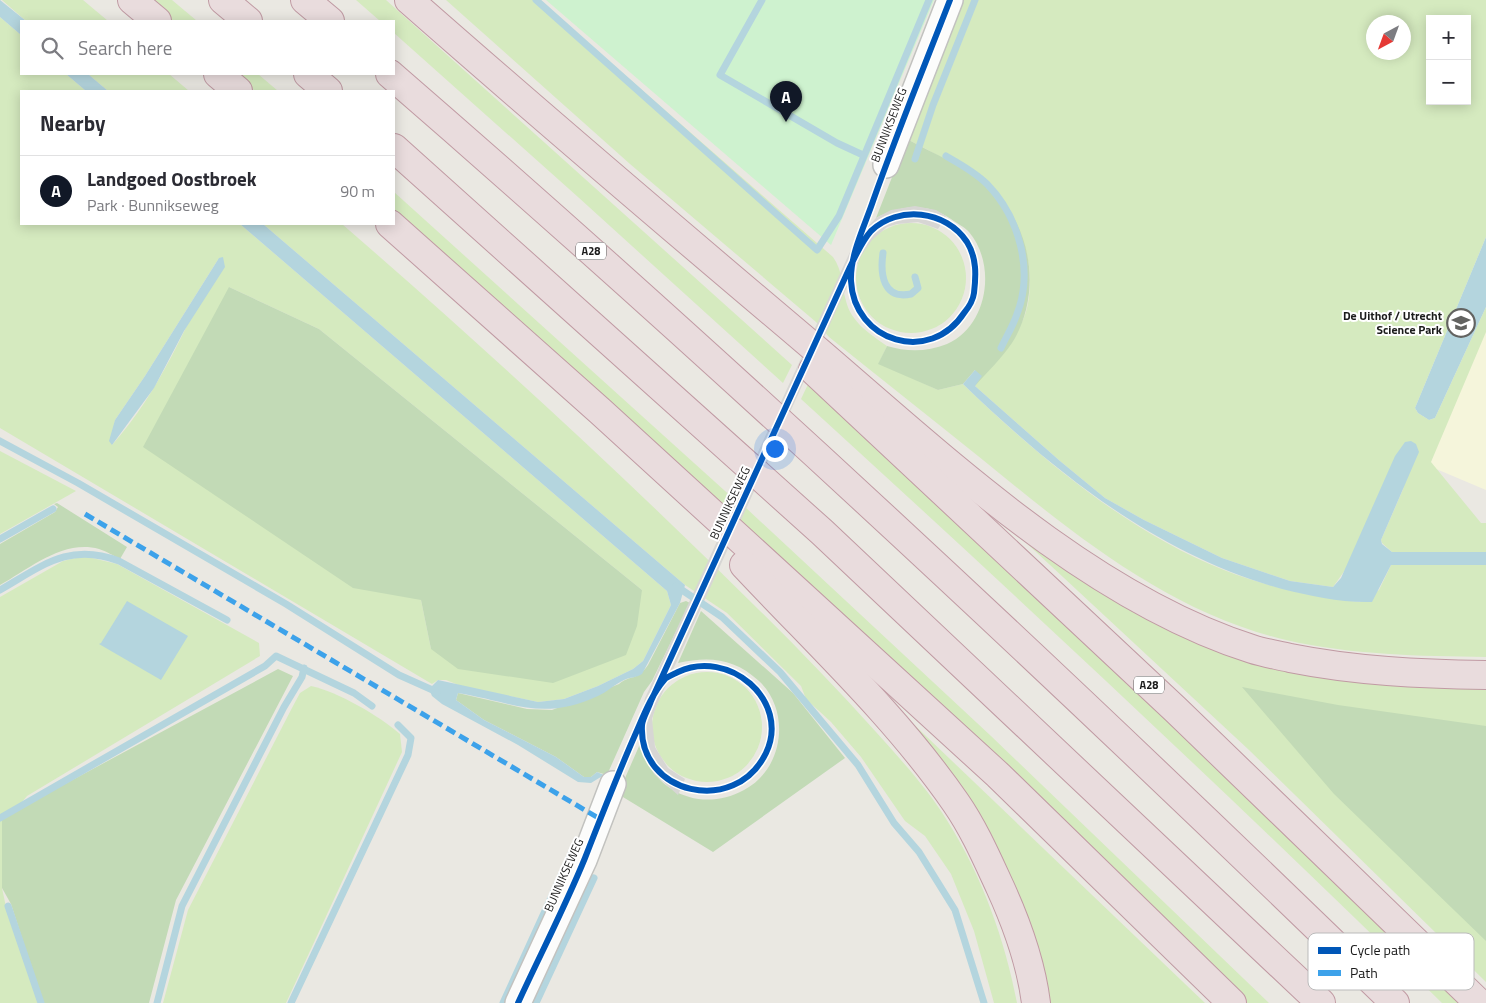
<!DOCTYPE html>
<html lang="en">
<head>
<meta charset="utf-8">
<style>
  :root { --surface:#fff; --page:#f7f7f7; --text:#2b2b33; --muted:#7c7c81; --line:#e1e1e2; --accent:#111827 }
  body { margin:0; font-family:"Titillium Web",sans-serif; background:var(--page); color:var(--text) }
  .controls { position:absolute; right:15px; top:15px; display:grid; overflow:hidden; border-radius:0px; box-shadow:0 2px 12px #0003 }
  .controls button { width:45px; height:45px; display:grid; place-items:center; padding:0; border:0; border-bottom:1px solid var(--line); background:var(--surface); color:var(--text); font:25px sans-serif }
  .compass { position:absolute; left:1366px; top:15px; width:45px; height:45px; border-radius:50%; background:var(--surface); box-shadow:0 2px 12px #0003; rotate:221deg }
  .you { position:absolute; left:774px; top:448px; width:18px; height:18px; margin:-12px; border:4px solid #fff; border-radius:50%; background:#1a73e8; box-shadow:0 0 0 8px #1a73e833 }
  .badge { display:grid; place-items:center; width:32px; height:32px; border-radius:50%; background:var(--accent); color:#fff; font-size:16px; font-weight:700 }
  .pin { position:absolute; translate:-50% -41px; filter:drop-shadow(0 1px 2px #0008) }
  .pin::after { content:''; position:absolute; top:26px; width:18px; height:15px; background:inherit; clip-path:polygon(0 0,100% 0,50% 100%) }
  .list { margin:0; padding:0; list-style:none }
  h2 { display:flex; justify-content:space-between; align-items:center; height:65px; margin:0; padding:0 20px; font-size:21px }
  h2 small { font-size:16px; font-weight:400; color:var(--muted) }
  .list li { display:grid; grid-template-columns:32px 1fr auto; gap:15px; align-items:center; box-sizing:border-box; height:70px; padding:0 20px; border-top:1px solid var(--line) }
  .list b { display:block; font-size:19px; white-space:nowrap }
  .list p { margin:0; font-size:16px; white-space:nowrap; color:var(--muted) }
  .list em { font-size:16px; font-style:normal; color:var(--muted) }
  .icon { flex:none; width:28px; height:28px; fill:none; stroke:currentColor; stroke-width:2; stroke-linecap:round; stroke-linejoin:round }
  .map { position:relative; flex:none; width:1486px; height:1003px; overflow:hidden }
  .search { position:absolute; background:var(--surface); box-shadow:0 2px 12px #0003; left:20px; top:20px; width:375px; height:55px; display:flex; align-items:center; gap:12px; box-sizing:border-box; padding:0 18px; border-radius:0px; color:var(--muted); font-size:19px }
  .panel { position:absolute; background:var(--surface); box-shadow:0 2px 12px #0003; left:20px; top:90px; width:375px; height:135px; border-radius:0px }
  .map>svg:first-child { display:block }
  .education { fill:#f5f5db }
  .grass { fill:#d5eabf; fill-rule:evenodd }
  .forest { fill:#c2dab6 }
  .park { fill:#cef2cf }
  .water { fill:#b4d5de }
  .pier { fill:#d7d6d4 }
  .lines { fill:none; stroke-linecap:round; stroke-linejoin:round }
  .stream { stroke:#b4d5de; stroke-width:7 }
  .minor-casing { stroke:#c2c2bf; stroke-width:28 }
  .motorway-casing { stroke:#c09aa3; stroke-width:30 }
  .minor { stroke:#fcfcfb; stroke-width:25 }
  .motorway { stroke:#e9dcdd; stroke-width:28 }
  .quiet { stroke:#3da2ea; stroke-width:5; stroke-dasharray:10 5; stroke-linecap:butt }
  .cycleway-casing { stroke:#fff; stroke-width:9 }
  .cycleway { stroke:#0057b8; stroke-width:6 }
  .labels { text-anchor:middle; stroke-width:4; stroke-linejoin:round; paint-order:stroke }
  .shield { fill:#fff; stroke:#5f5f5f; stroke-width:1 }
  .shield-label { font-size:11px; font-weight:bold; fill:#1b1b1b }
  .street-label { font-size:12px; fill:#1b1b1b; stroke:#fff }
  .poi-label { font-size:12px; font-weight:bold; fill:#1b1b1b; stroke:#fff; text-anchor:end }
  .key { fill:#fff; stroke:#bbb; stroke-width:1 }
  .key-label { font-size:14px; fill:#1b1b1b }
</style>
</head>
<body>
<div class="map">
<svg width="1486" height="1003" viewBox="0 0 1486 1003">
  <rect width="100%" height="100%" fill="#eae8e2"/>
  <!-- education -->
  <polygon class="education" points="1486,198 1486,490 1384,447"/>
  <!-- grass -->
  <g class="grass">
    <polygon points="2,0 83,0 108,21 26,21"/>
    <polygon points="148,0 172,0 197,21 173,21"/>
    <polygon points="356,0 386,0 792,365 783,383 578,197 394,33 394,21 380,21"/>
    <path d="M446 0H539L833 257C843 271 841 284 846 301 851 322 870 334 887 346L879 363 938 390 963 384C1036 455 1129 533 1224 570 1267 587 1314 597 1360 602L1379 590 1391 565H1486V657C1419 656 1352 655 1286 640 1168 612 1075 535 983 460 932 419 880 378 829 337L816 322 630 164Z"/>
    <path d="M959 0H1486V237L1415 408 1418 413 1429 420 1435 418 1486 307V332L1431 462 1481 523H1486V552H1392L1382 543 1381 540 1404 487 1333 587 1290 581 1222 558 1144 520 1105 498 1060 461 975 386C989 367 1012 342 1022 322 1030 306 1031 283 1029 266 1018 192 967 171 907 139ZM1430 19H1467V101H1430ZM1374 22H1404V52H1374Z"/>
    <path d="M0 17 21 35V74H66L86 91H21V224H240L667 591 671 605 643 661 633 669 598 686 564 699 538 702 461 686 446 680H438L432 684 0 428ZM219 258C188 322 160 392 112 445L115 420 145 376ZM229 287 319 329 642 590 431 649 421 600Z"/>
    <polygon points="88,74 169,74 189,91 108,91"/>
    <polygon points="234,74 258,74 278,91 255,91"/>
    <polygon points="394,192 735,500 729,513 394,213"/>
    <circle cx="911" cy="278" r="55"/>
    <path d="M263 224H342C484 347 622 474 755 606 797 647 837 689 876 732 901 760 928 789 948 822 982 876 1005 940 1017 1003H994L974 931 951 874 925 836 905 821 861 757 831 722 806 699 801 686 727 613 685 585Z"/>
    <path d="M810 380 1169 720 1463 1003H1442C1232 797 1018 597 801 399Z"/>
    <polygon points="0,451 76,491 0,534"/>
    <polygon points="745,507 991,736 1269,1003 1247,1003 976,742 739,522"/>
    <polygon points="1023,535 1102,594 1182,636 1307,674 1369,683 1486,689 1486,982 1249,750 1021,538"/>
    <polygon points="84,556 117,564 259,643 260,656 27,796 17,808 2,818 2,888 6,907 38,1003 0,1003 0,597 63,561"/>
    <circle cx="707" cy="727" r="55"/>
    <path d="M311 686C338 692 378 715 400 734L402 752 286 1003H163L188 910 293 706 300 693Z"/>
    <polygon points="904,715 1205,1003 1047,1003"/>
  </g>
  <!-- forest -->
  <g class="forest">
    <path d="M907 139C934 154 965 166 989 187 1032 224 1043 294 1012 343 1002 358 987 372 975 386V370L963 384 938 390 878 364 887 346C907 352 927 352 947 344 988 326 997 265 969 232 965 227 956 223 951 219 926 202 901 205 876 218Z"/>
    <polygon points="229,287 319,329 642,590 637,626 626,655 553,683 458,669 431,649 421,600 353,588 143,447"/>
    <path d="M57 503 127 547 120 559C114 556 106 551 99 549 63 539 29 569 0 585V544L55 512 58 507 54 504Z"/>
    <path d="M686 601 690 603 652 681 644 692 607 775 597 772 591 777H584L556 757 484 720 456 700 458 693 527 709 552 710 619 684C631 674 636 682 648 665L680 603Z"/>
    <path d="M701 611 793 693 845 758 713 852 618 794 640 744C652 791 700 814 744 790 784 769 791 711 759 681 734 658 709 656 678 663Z"/>
    <polygon points="278,669 293,676 176,900 149,1003 43,1003 11,904 2,888 2,818"/>
    <polygon points="1242,687 1338,705 1486,726 1486,941 1334,794"/>
  </g>
  <!-- park -->
  <polygon class="park" points="546,0 934,0 831,245"/>
  <!-- water -->
  <g class="water">
    <polygon points="0,0 26,21 21,21 21,35 0,17"/>
    <polygon points="66,74 88,74 108,91 86,91"/>
    <path d="M240 224H263L685 585 680 603 642 674C636 678 630 677 624 680 615 684 607 692 598 696 542 722 513 702 458 693L456 700 484 720 556 757 584 777H591L597 772 604 775 591 783 578 782 518 745 442 704 432 696 429 689 438 680 538 702 564 699 598 686 633 669 643 661 671 605 667 591Z"/>
    <polygon points="1486,237 1486,307 1435,418 1429,420 1418,413 1415,408"/>
    <polygon points="223,257 225,267 184,331 154,388 112,445 109,441 115,420 145,376 219,258"/>
    <path d="M975 370 982 376 975 386 1060 461 1105 498 1144 520 1222 558 1290 581 1333 587 1341 578 1395 456 1405 442 1411 441 1416 444 1419 452 1381 540 1382 544 1392 552H1486V565H1391L1372 602C1342 603 1311 596 1282 589 1158 555 1054 472 963 384Z"/>
    <polygon points="127,601 188,636 161,680 99,644 101,643"/>
  </g>
  <!-- pier -->
  <polygon class="pier" points="915,206 936,210 946,216 938,229 918,222 897,224 887,227 872,240 861,256 656,707 652,719 655,747 668,768 685,779 678,795 654,774 642,752 639,724 645,698 849,254 858,237 876,218 891,210"/>
  <g class="lines">
    <!-- stream -->
    <g class="stream">
      <polyline points="536,0 817,250 839,216 929,0"/>
      <polyline points="762,0 720,75 837,143 863,155"/>
      <path d="M946 156C960 164 975 172 987 184 1019 217 1034 270 1017 314 1013 326 1006 337 1001 348"/>
      <polyline points="915,159 933,105 975,0"/>
      <path d="M883 253C880 274 883 300 911 294L918 288 915 277"/>
      <polyline points="0,441 78,483 286,604 399,675 437,692"/>
      <polyline points="0,539 53,509"/>
      <polyline points="676,586 722,617 780,672 858,765 894,823 919,852 955,910 984,1003"/>
      <path d="M0 590C42 566 69 542 119 561L227 620"/>
      <polyline points="0,818 265,666 276,656 354,693 372,706"/>
      <polyline points="8,906 41,1003"/>
      <polyline points="157,1003 182,906 284,707 302,677 304,668"/>
      <polyline points="291,1003 408,755 411,738 398,725"/>
      <polyline points="503,1003 571,854"/>
      <polyline points="536,1003 594,878"/>
    </g>
    <defs>
      <g id="minor">
        <polyline points="886,165 950,0"/>
        <polyline points="518,1003 584,860 613,784"/>
      </g>
      <g id="motorway">
        <polyline points="132,0 157,21"/>
        <polyline points="223,0 248,21"/>
        <polyline points="305,0 330,21"/>
        <path d="M409 0C542 117 677 232 812 346 941 456 1088 597 1252 649 1264 653 1278 655 1290 658 1355 671 1420 674 1486 675"/>
        <polyline points="218,74 238,91"/>
        <polyline points="308,74 328,91"/>
        <path d="M390 74C735 373 1068 685 1395 1003"/>
        <polyline points="394,148 822,532 1321,1003"/>
        <polyline points="390,224 600,411 998,775 1232,1003"/>
        <polyline points="813,370 1175,709 1479,1003"/>
        <path d="M744 565C816 642 896 716 956 803 974 829 987 859 1000 887 1017 924 1031 963 1036 1003"/>
      </g>
    </defs>
    <!-- minor casing -->
    <use href="#minor" class="minor-casing"/>
    <!-- motorway casing -->
    <use href="#motorway" class="motorway-casing"/>
    <!-- minor -->
    <use href="#minor" class="minor"/>
    <!-- motorway -->
    <use href="#motorway" class="motorway"/>
    <!-- quiet -->
    <polyline class="quiet" points="85,514 600,819"/>
    <defs>
      <path id="cycleway" d="M518 1003C540 955 565 907 585 858 601 817 617 776 635 735 643 717 651 695 665 679 668 676 674 674 678 672 728 648 791 700 766 753 735 817 638 794 642 725 643 717 649 708 651 701L850 267C856 255 862 241 871 231 898 205 946 210 967 242 977 258 976 276 974 293 973 301 969 307 964 313 930 365 854 342 851 281 850 254 865 225 873 201 897 133 924 67 950 0"/>
    </defs>
    <!-- cycleway casing -->
    <use href="#cycleway" class="cycleway-casing"/>
    <!-- cycleway -->
    <use href="#cycleway" class="cycleway"/>
  </g>
  <!-- icons -->
  <defs>
    <symbol id="university-ring" viewBox="-11 -11 22 22"><circle r="9.5" fill="#fff" stroke="#636361" stroke-width="1.5"/><path d="M0-5L7-2L0 1L-7-2ZM-4 1L0 2.5L4 1V4Q0 6-4 4Z" fill="#636361"/></symbol>
  </defs>
  <g fill-rule="evenodd">
    <use href="#university-ring" x="1445" y="307" width="32" height="32"/>
  </g>
  <g class="labels">
    <!-- shield labels -->
    <g class="shield">
      <rect x="576" y="242.5" width="30" height="17" rx="4"/>
      <rect x="1134" y="676.5" width="30" height="17" rx="4"/>
    </g>
    <g class="shield-label">
      <text x="591" y="255">A28</text>
      <text x="1149" y="689">A28</text>
    </g>
    <!-- street labels -->
    <g class="street-label">
      <text transform="translate(889 125) rotate(-69)" y="4">BUNNIKSEWEG</text>
      <text transform="translate(730 503) rotate(-65)" y="4">BUNNIKSEWEG</text>
      <text transform="translate(564 875) rotate(-66)" y="4">BUNNIKSEWEG</text>
    </g>
    <!-- poi labels -->
    <g class="poi-label">
      <text x="1442" y="320">De Uithof / Utrecht<tspan x="1442" dy="14">Science Park</tspan></text>
    </g>
  </g>
  <!-- legend -->
  <rect x="1308" y="933" width="166" height="57" rx="8" class="key"/>
  <rect x="1318" y="947" width="23" height="7" fill="#0057b8"/>
  <rect x="1318" y="970" width="23" height="6" fill="#3da2ea"/>
  <g class="key-label">
    <text x="1350" y="955">Cycle path</text>
    <text x="1350" y="978">Path</text>
  </g>
</svg>
<div class="controls">
<button>+</button>
<button>−</button>
</div>
<svg class="compass" viewBox="-18 -18 36 36"><path d="M0-13l5 13h-10z" fill="#e53935"/><path d="M0 13l5-13h-10z" fill="#7c7c81"/></svg>
<div class="you"></div>
<div class="pin badge" style="left:786px;top:122px">A</div>
<div class="search"><svg class="icon" aria-label="search" viewBox="0 0 24 24"><circle cx="10" cy="10" r="6"/><path d="M15 15l6 6"/></svg>Search here</div>
<section class="panel">
<h2>Nearby<small></small></h2>
<ul class="list">
<li><span class="badge">A</span><div><b>Landgoed Oostbroek</b><p>Park · Bunnikseweg</p></div><em>90 m</em></li>
</ul>
</section>
</div>
</body>
</html>
